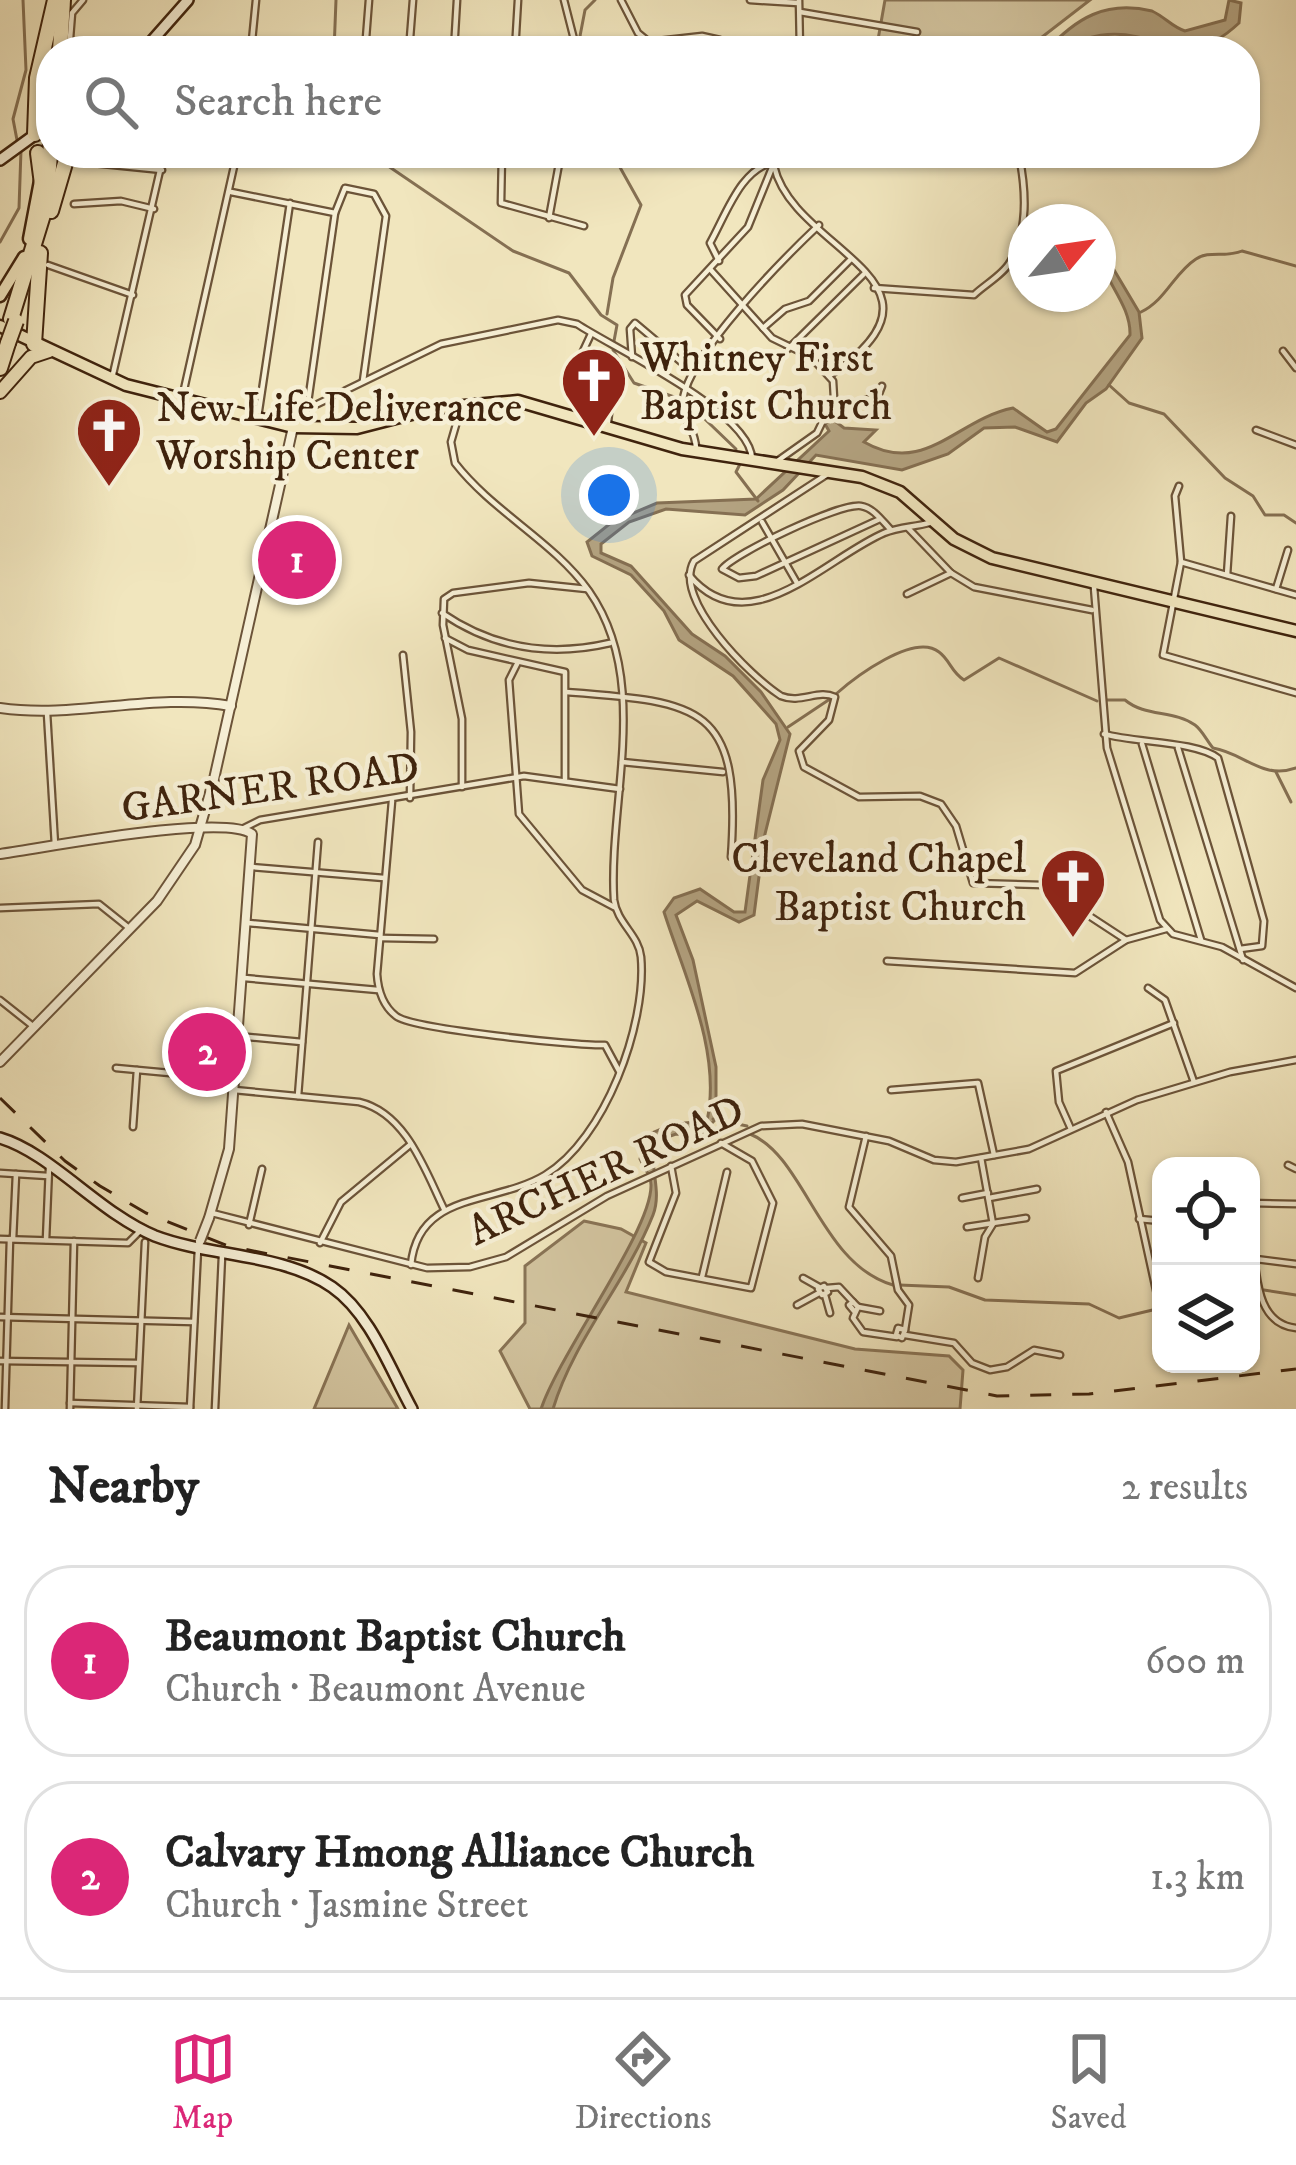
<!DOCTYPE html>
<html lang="en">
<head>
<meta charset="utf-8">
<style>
  :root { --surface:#fff; --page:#f6f6f6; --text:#222; --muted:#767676; --line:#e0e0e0; --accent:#db2777 }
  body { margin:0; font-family:"IM FELL DW Pica",serif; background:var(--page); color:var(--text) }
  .controls { position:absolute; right:36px; bottom:36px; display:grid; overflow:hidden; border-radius:24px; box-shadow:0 3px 9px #0004 }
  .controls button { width:108px; height:108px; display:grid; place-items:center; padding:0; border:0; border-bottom:3px solid var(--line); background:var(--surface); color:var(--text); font:60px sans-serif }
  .compass { position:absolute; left:1008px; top:204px; width:108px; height:108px; border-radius:50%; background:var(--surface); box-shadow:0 3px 9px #0004; rotate:61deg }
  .you { position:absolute; left:609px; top:495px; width:42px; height:42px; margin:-30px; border:9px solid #fff; border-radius:50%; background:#1a73e8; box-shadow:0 0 0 18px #1a73e833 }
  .badge { display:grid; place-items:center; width:78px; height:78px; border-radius:50%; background:var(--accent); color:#fff; font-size:39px; font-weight:700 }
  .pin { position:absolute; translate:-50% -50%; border:6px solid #fff; box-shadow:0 3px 12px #0006 }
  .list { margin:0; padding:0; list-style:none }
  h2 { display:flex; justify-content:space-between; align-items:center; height:156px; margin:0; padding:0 48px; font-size:51px }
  h2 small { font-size:39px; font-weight:400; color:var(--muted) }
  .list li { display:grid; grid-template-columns:78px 1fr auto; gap:36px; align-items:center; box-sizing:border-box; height:192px; margin:0 24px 24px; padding:0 24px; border:3px solid var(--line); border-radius:48px }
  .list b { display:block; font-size:45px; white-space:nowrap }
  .list p { margin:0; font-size:39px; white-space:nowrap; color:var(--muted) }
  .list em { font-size:39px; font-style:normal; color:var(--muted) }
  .icon { flex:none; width:66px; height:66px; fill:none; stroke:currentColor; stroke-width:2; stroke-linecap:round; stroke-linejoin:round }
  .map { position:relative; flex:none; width:1296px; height:1409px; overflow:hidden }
  .search { position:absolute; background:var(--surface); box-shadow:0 3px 9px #0004; left:36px; right:36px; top:36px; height:132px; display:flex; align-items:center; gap:30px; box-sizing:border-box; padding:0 42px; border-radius:48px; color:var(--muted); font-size:45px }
  .sheet { height:588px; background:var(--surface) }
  nav { display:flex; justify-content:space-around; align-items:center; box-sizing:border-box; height:168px; border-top:3px solid var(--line); background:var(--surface); font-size:33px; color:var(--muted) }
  nav a { display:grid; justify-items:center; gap:6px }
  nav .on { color:var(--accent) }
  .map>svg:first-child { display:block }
  .green { fill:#d3c5a0; stroke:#897456; stroke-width:3 }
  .water { fill:#b4a482; stroke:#857053; stroke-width:3 }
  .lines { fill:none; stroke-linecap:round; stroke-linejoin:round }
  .stream { stroke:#857053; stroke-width:3 }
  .minor-casing { stroke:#6c5439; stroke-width:9 }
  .tertiary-casing { stroke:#6c5439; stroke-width:12 }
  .secondary-casing { stroke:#3f230d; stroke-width:14 }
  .primary-casing { stroke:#3f230d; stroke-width:15 }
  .trunk-casing { stroke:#3f230d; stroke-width:16 }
  .motorway-casing { stroke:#3f230d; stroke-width:18 }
  .minor { stroke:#f6efd5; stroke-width:4.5 }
  .tertiary { stroke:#f6efd5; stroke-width:8 }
  .secondary { stroke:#f6efd5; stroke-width:9 }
  .primary { stroke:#f1e6be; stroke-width:10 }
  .trunk { stroke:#f1e6be; stroke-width:12 }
  .motorway { stroke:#f1e6be; stroke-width:14 }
  .rail { stroke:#3f230d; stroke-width:3; stroke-dasharray:21 21; stroke-linecap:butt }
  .tertiary-bridge-casing { stroke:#6c5439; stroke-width:12; stroke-linecap:butt }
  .motorway-bridge-casing { stroke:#3f230d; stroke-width:18; stroke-linecap:butt }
  .tertiary-bridge { stroke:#f6efd5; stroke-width:8 }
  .motorway-bridge { stroke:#f1e6be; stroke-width:14 }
  .labels { text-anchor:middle; stroke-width:9; stroke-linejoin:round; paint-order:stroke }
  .poi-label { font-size:42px; fill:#3f230d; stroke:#f6efd5; text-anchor:start }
  .street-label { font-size:42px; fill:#3f230d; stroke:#f6efd5 }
</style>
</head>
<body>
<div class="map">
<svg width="1296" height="1409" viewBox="0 0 1296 1409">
  <rect width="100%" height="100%" fill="#f1e6be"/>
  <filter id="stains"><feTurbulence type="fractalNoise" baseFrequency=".00167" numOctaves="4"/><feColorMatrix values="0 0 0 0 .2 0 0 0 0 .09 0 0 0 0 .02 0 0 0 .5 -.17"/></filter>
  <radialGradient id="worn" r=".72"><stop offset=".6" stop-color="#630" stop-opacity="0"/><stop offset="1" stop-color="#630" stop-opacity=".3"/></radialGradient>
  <!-- green -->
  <g class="green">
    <polygon points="885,0 1090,0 1024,51 876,51"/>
    <polygon points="584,1221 621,1229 646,1243 626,1292 855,1349 949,1356 963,1370 960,1409 530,1409 500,1351 525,1323 525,1266"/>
    <polygon points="349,1325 398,1409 314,1409"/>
  </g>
  <!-- water -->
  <g class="water">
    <path d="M1229 0 1241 3 1239 23C1170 88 1151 0 1057 51H1046C1076 18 1106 0 1152 11 1165 17 1172 27 1185 31L1225 20Z"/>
    <path d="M1098 243 1139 312 1142 338 1106 389 1086 403 1057 442 1015 427 984 428 948 454 902 470 816 455 783 490 745 515 666 509 629 522 601 544V553L631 566 692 634 725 656 761 692 790 734 764 838 754 915 739 922 697 901 676 915 693 960 716 1067V1119L699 1136 676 1134 656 1141C647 1164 663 1189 653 1215 626 1283 574 1339 553 1409H541C560 1352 652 1230 651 1185 651 1175 644 1168 640 1159L647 1135 673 1124 707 1121C722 1052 684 975 664 912L674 898 700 889 734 912H745L763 780 780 740 776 724 733 676 679 640 664 611 631 575 592 556 587 542 612 522 657 503 756 499 829 431 825 424 831 418 844 428 876 430 864 442C925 477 957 419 1013 408L1047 432 1056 429 1130 335C1131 301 1098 277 1098 243Z"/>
  </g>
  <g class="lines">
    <!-- stream -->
    <g class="stream">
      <polyline points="334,51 336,0"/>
      <polyline points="592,51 580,36 585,10 595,0"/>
      <polyline points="17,140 13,119 26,70 23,0"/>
      <polyline points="369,153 513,251 569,273 601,315 617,325 614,341"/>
      <polyline points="0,242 19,208 21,150"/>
      <path d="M1141 312C1166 300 1174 273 1196 259 1209 250 1226 258 1242 251L1296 266"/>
      <polyline points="607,314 613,278 641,205 612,153"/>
      <polyline points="613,350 634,383 680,399"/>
      <polyline points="1109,385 1129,403 1164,414 1225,478 1253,496 1265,515 1284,515 1296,523"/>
      <polyline points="686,401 736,449"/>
      <polyline points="740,464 736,472 758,501"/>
      <path d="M836 694C854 678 914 632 939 652 950 660 951 672 964 680L999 658 1097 701"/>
      <path d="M1104 700H1125C1145 717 1174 710 1195 725 1202 730 1207 741 1213 748 1244 753 1262 780 1296 768"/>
      <polyline points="788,727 830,699"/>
      <polyline points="1276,772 1291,802"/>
      <polyline points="713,1119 747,1126"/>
      <path d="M750 1134C805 1156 820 1264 893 1285"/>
      <polyline points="899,1285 949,1287 985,1300 1089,1304 1119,1318 1161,1308"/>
      <polyline points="1264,1290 1296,1295"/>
    </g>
    <defs>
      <g id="minor">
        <polyline points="564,0 577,51"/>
        <polyline points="621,0 638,33 649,42 702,36 720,40 725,51"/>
        <polyline points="750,0 798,3"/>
        <polyline points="799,0 800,51"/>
        <polyline points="800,12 917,32"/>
        <polyline points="69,51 72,13 83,0"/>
        <polyline points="251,51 256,0"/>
        <polyline points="365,51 369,0"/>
        <polyline points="409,51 413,0"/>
        <polyline points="454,51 457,0"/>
        <polyline points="515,51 518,0"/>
        <polyline points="415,153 436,153"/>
        <polyline points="502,153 501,203 584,226"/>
        <polyline points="83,162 162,170"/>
        <path d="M774 166C793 252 970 281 829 376"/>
        <polyline points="231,192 335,213"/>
        <polyline points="74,204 121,201 154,209"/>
        <polyline points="549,218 561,153"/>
        <path d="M719 261 710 243C726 215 741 167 775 162"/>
        <polyline points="48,265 133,295"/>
        <polyline points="710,269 772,338 811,357 833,381 834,398 817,433 776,462"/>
        <path d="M874 288 974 295C984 285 1003 275 1010 262 1029 230 1026 190 1019 155"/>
        <polyline points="763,328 785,309 809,301 851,259"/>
        <polyline points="591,334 578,362 611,396 608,422"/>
        <polyline points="720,339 687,305 685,295 748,227 778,153"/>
        <polyline points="788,349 864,274"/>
        <polyline points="1283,351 1296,368"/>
        <polyline points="632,357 630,329 635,323 692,371"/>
        <polyline points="113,374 164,153"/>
        <polyline points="183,394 237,153"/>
        <polyline points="833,401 856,403 878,396 882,386"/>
        <polyline points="307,409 335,213 345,188 374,194 386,216 363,381"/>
        <polyline points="258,417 290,203"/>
        <path d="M293 427 297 414 441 344 558 320 577 324C615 349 751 412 752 459"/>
        <polyline points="1256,430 1296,445"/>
        <path d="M696 451C697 431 681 420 683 399 690 353 783 259 819 225"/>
        <path d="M826 475 694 561C672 599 750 676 781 696 801 704 818 689 835 697L829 720 799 751 804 767 859 797 920 796 941 804 956 826 973 883 1042 885 1126 940"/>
        <polyline points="1179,486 1175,496 1181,562 1163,655 1296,693"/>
        <path d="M880 519 756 576 739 578 722 569C735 553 839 503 861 506 874 508 883 522 891 530"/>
        <polyline points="762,522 797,583"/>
        <polyline points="908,528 951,573 974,587 1092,610"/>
        <polyline points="1181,562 1296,595"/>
        <path d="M689 575C748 646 824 559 884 533 898 527 914 527 929 523"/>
        <polyline points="1227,575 1231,516"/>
        <polyline points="1094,587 1107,748 1160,920 1173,934 1222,947 1296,988"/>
        <polyline points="1276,589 1288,550"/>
        <polyline points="907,594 951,573"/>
        <path d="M442 613C493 648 550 657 610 643"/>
        <polyline points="445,638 468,650 565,672 565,779"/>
        <polyline points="403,655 411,732 410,798"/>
        <polyline points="518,662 509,680 519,814 582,890 614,907"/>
        <path d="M566 692C700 702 742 704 731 857"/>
        <polyline points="47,713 55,845"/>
        <path d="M1104 734C1136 743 1195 741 1218 758L1264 921 1262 946 1240 949"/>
        <polyline points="1142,744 1201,940"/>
        <polyline points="1178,748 1243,960"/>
        <polyline points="622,762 723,772"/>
        <polyline points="462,787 462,719 443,625 444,599 453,593 529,583 587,589"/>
        <path d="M392 801 377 974C378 990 383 1006 396 1016 412 1029 578 1046 605 1045L619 1071"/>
        <polyline points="244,828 260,820 524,776 620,789"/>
        <polyline points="252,867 384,878"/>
        <polyline points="0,908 99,904 129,928"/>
        <polyline points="248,923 380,935"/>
        <polyline points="381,938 434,939"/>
        <polyline points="887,961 1075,973 1126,940 1166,929"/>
        <polyline points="244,978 378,990"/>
        <polyline points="1148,988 1165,1000 1194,1082"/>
        <polyline points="0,1000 34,1027"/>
        <polyline points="238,1036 302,1042"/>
        <polyline points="116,1068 234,1079"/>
        <path d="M234 1090 359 1102C406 1113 425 1170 444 1209"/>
        <polyline points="891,1090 978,1083 994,1155"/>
        <polyline points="298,1096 318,842"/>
        <polyline points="1106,1112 1128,1162 1158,1299"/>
        <polyline points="133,1127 137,1070"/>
        <polyline points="1071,1129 1059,1102 1056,1071 1174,1023"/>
        <polyline points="866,1136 849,1207 891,1256 898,1290 909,1305 905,1330"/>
        <polyline points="1288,1165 1296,1169"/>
        <polyline points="671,1166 676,1193 649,1262 666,1272 751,1288 773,1203 752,1161 721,1143"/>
        <polyline points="0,1173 48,1176"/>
        <polyline points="962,1198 988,1193"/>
        <polyline points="989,1198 1037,1189"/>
        <polyline points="1251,1203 1296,1204"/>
        <polyline points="212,1213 427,1268 470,1267 506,1257 607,1196 761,1126 802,1124 889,1141 934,1160 956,1162 1029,1149 1137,1100 1230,1072 1296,1060"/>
        <polyline points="1139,1219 1161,1221"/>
        <polyline points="249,1225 262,1169"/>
        <polyline points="967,1227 1026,1218"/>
        <path d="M1251 1234C1257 1267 1253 1324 1296 1328"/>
        <polyline points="0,1239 128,1243 139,1232"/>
        <polyline points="13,1239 16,1174"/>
        <polyline points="46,1240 49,1168"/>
        <polyline points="320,1243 341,1202 411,1144"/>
        <polyline points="1256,1259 1296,1264"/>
        <path d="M411 1265C418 1191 495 1205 545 1175 605 1139 647 1024 641 957 639 935 617 923 614 900 608 801 652 681 589 591 553 541 493 512 455 463L451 442 460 411"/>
        <polyline points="702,1277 727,1172"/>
        <polyline points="803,1278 819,1287"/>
        <polyline points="978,1278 985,1237 993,1224 981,1158"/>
        <polygon points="824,1286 828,1292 822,1295 818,1289"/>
        <polyline points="827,1288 839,1287 853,1302"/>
        <polyline points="825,1295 830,1313"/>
        <polyline points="797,1305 819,1293"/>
        <polyline points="858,1307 880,1311"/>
        <polyline points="854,1311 849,1305 853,1302 858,1307 853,1318 863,1332 897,1337"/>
        <polyline points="0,1317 194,1322"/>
        <polygon points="898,1328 905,1330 902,1338 896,1335"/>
        <polyline points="905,1335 954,1343 972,1363 990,1370 1007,1367 1034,1350 1060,1355"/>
        <polyline points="0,1361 138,1363"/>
        <polyline points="70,1403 190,1407"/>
        <polyline points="5,1409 10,1239"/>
        <polyline points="70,1409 74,1241"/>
        <polyline points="137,1409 145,1242"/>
        <polyline points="190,1409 198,1249"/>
        <polyline points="215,1409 222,1256"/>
      </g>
      <g id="tertiary">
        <path d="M0 708C78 719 153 692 231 706"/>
        <path d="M0 854C44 848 223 813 252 834L229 1149 209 1218"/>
        <polyline points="0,1062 157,901 195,845 214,779 293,427"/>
      </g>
      <g id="secondary">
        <polyline points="143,51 188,0"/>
        <polyline points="0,160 51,123"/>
        <path d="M0 1138C51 1153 99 1213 155 1236 210 1257 283 1253 332 1287 370 1313 390 1369 412 1409"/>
      </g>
      <g id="primary">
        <polyline points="29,239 40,181"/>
        <polyline points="0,296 24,257"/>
        <polyline points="0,326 126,385 293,427 357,428 431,409 518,401 682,449 862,477 900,492 954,539 992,558 1296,631"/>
      </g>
      <polyline id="trunk" points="0,392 31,357 49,351"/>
      <g id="motorway">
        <polyline points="60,51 63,0"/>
        <polyline points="35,134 37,78 55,0"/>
        <polyline points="38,153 42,184"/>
        <polyline points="51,211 68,153"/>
        <polyline points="11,319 46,205 51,142"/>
        <polyline points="34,344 40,253"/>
        <polyline points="0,368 8,343"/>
      </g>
    </defs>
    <!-- minor casing -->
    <use href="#minor" class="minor-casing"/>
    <!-- tertiary casing -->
    <use href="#tertiary" class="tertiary-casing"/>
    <!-- secondary casing -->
    <use href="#secondary" class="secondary-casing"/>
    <!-- primary casing -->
    <use href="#primary" class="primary-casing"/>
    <!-- trunk casing -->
    <use href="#trunk" class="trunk-casing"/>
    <!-- motorway casing -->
    <use href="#motorway" class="motorway-casing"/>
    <!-- minor -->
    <use href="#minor" class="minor"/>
    <!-- tertiary -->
    <use href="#tertiary" class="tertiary"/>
    <!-- secondary -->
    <use href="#secondary" class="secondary"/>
    <!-- primary -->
    <use href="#primary" class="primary"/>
    <!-- trunk -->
    <use href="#trunk" class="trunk"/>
    <!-- motorway -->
    <use href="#motorway" class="motorway"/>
    <!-- rail -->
    <polyline class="rail" points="0,1098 65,1161 100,1186 146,1213 228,1246 997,1396 1089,1394 1296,1369"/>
    <defs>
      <polyline id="tertiary-bridge" points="200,1241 209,1218"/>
      <polyline id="motorway-bridge" points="8,343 16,321"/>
    </defs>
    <!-- tertiary-bridge casing -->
    <use href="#tertiary-bridge" class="tertiary-bridge-casing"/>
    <!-- motorway-bridge casing -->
    <use href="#motorway-bridge" class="motorway-bridge-casing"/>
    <!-- tertiary-bridge -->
    <use href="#tertiary-bridge" class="tertiary-bridge"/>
    <!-- motorway-bridge -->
    <use href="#motorway-bridge" class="motorway-bridge"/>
  </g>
  <!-- icons -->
  <defs>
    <symbol id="church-pin" viewBox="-11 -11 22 30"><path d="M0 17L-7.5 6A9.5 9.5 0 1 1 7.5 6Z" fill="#8f2418" stroke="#f6efd5"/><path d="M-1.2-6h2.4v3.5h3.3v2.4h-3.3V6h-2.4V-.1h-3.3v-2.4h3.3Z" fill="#fff"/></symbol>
  </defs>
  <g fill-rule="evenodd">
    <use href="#church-pin" x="556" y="342" width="76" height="104"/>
    <use href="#church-pin" x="71" y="392" width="76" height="104"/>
    <use href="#church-pin" x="1035" y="843" width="76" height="104"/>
  </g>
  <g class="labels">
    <!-- poi labels -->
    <g class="poi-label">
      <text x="640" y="371">Whitney First<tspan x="640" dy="48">Baptist Church</tspan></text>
      <text x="156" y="421">New Life Deliverance<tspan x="156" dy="48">Worship Center</tspan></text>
      <text x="1026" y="872" text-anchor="end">Cleveland Chapel<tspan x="1026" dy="48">Baptist Church</tspan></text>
    </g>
    <!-- street labels -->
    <g class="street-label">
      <text transform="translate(270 786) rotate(-8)" y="15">GARNER ROAD</text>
      <text transform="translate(605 1169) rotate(-25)" y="15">ARCHER ROAD</text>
    </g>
  </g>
  <rect width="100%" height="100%" filter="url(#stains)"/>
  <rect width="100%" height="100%" fill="url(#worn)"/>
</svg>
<div class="controls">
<button><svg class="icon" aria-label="locate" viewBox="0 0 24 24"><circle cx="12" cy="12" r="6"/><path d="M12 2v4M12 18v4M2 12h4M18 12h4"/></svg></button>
<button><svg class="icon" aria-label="layers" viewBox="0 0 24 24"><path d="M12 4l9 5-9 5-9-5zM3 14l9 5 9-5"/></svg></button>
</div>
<svg class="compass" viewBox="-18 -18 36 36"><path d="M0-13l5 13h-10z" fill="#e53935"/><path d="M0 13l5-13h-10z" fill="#767676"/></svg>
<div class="you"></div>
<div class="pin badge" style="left:297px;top:560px">1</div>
<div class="pin badge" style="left:207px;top:1052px">2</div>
<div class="search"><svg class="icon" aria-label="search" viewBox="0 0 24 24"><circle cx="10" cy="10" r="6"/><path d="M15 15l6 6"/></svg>Search here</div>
</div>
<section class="sheet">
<h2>Nearby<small>2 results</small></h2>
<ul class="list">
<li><span class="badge">1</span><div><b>Beaumont Baptist Church</b><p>Church · Beaumont Avenue</p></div><em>600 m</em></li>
<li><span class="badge">2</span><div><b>Calvary Hmong Alliance Church</b><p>Church · Jasmine Street</p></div><em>1.3 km</em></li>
</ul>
</section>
<nav>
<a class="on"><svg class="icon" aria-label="map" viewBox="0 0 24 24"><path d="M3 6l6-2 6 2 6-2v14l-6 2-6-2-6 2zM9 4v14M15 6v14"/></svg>Map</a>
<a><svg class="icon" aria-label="directions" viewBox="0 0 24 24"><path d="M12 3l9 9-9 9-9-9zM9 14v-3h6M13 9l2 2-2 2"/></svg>Directions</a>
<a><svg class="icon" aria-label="saved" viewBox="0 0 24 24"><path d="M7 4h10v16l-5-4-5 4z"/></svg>Saved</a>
</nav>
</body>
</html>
